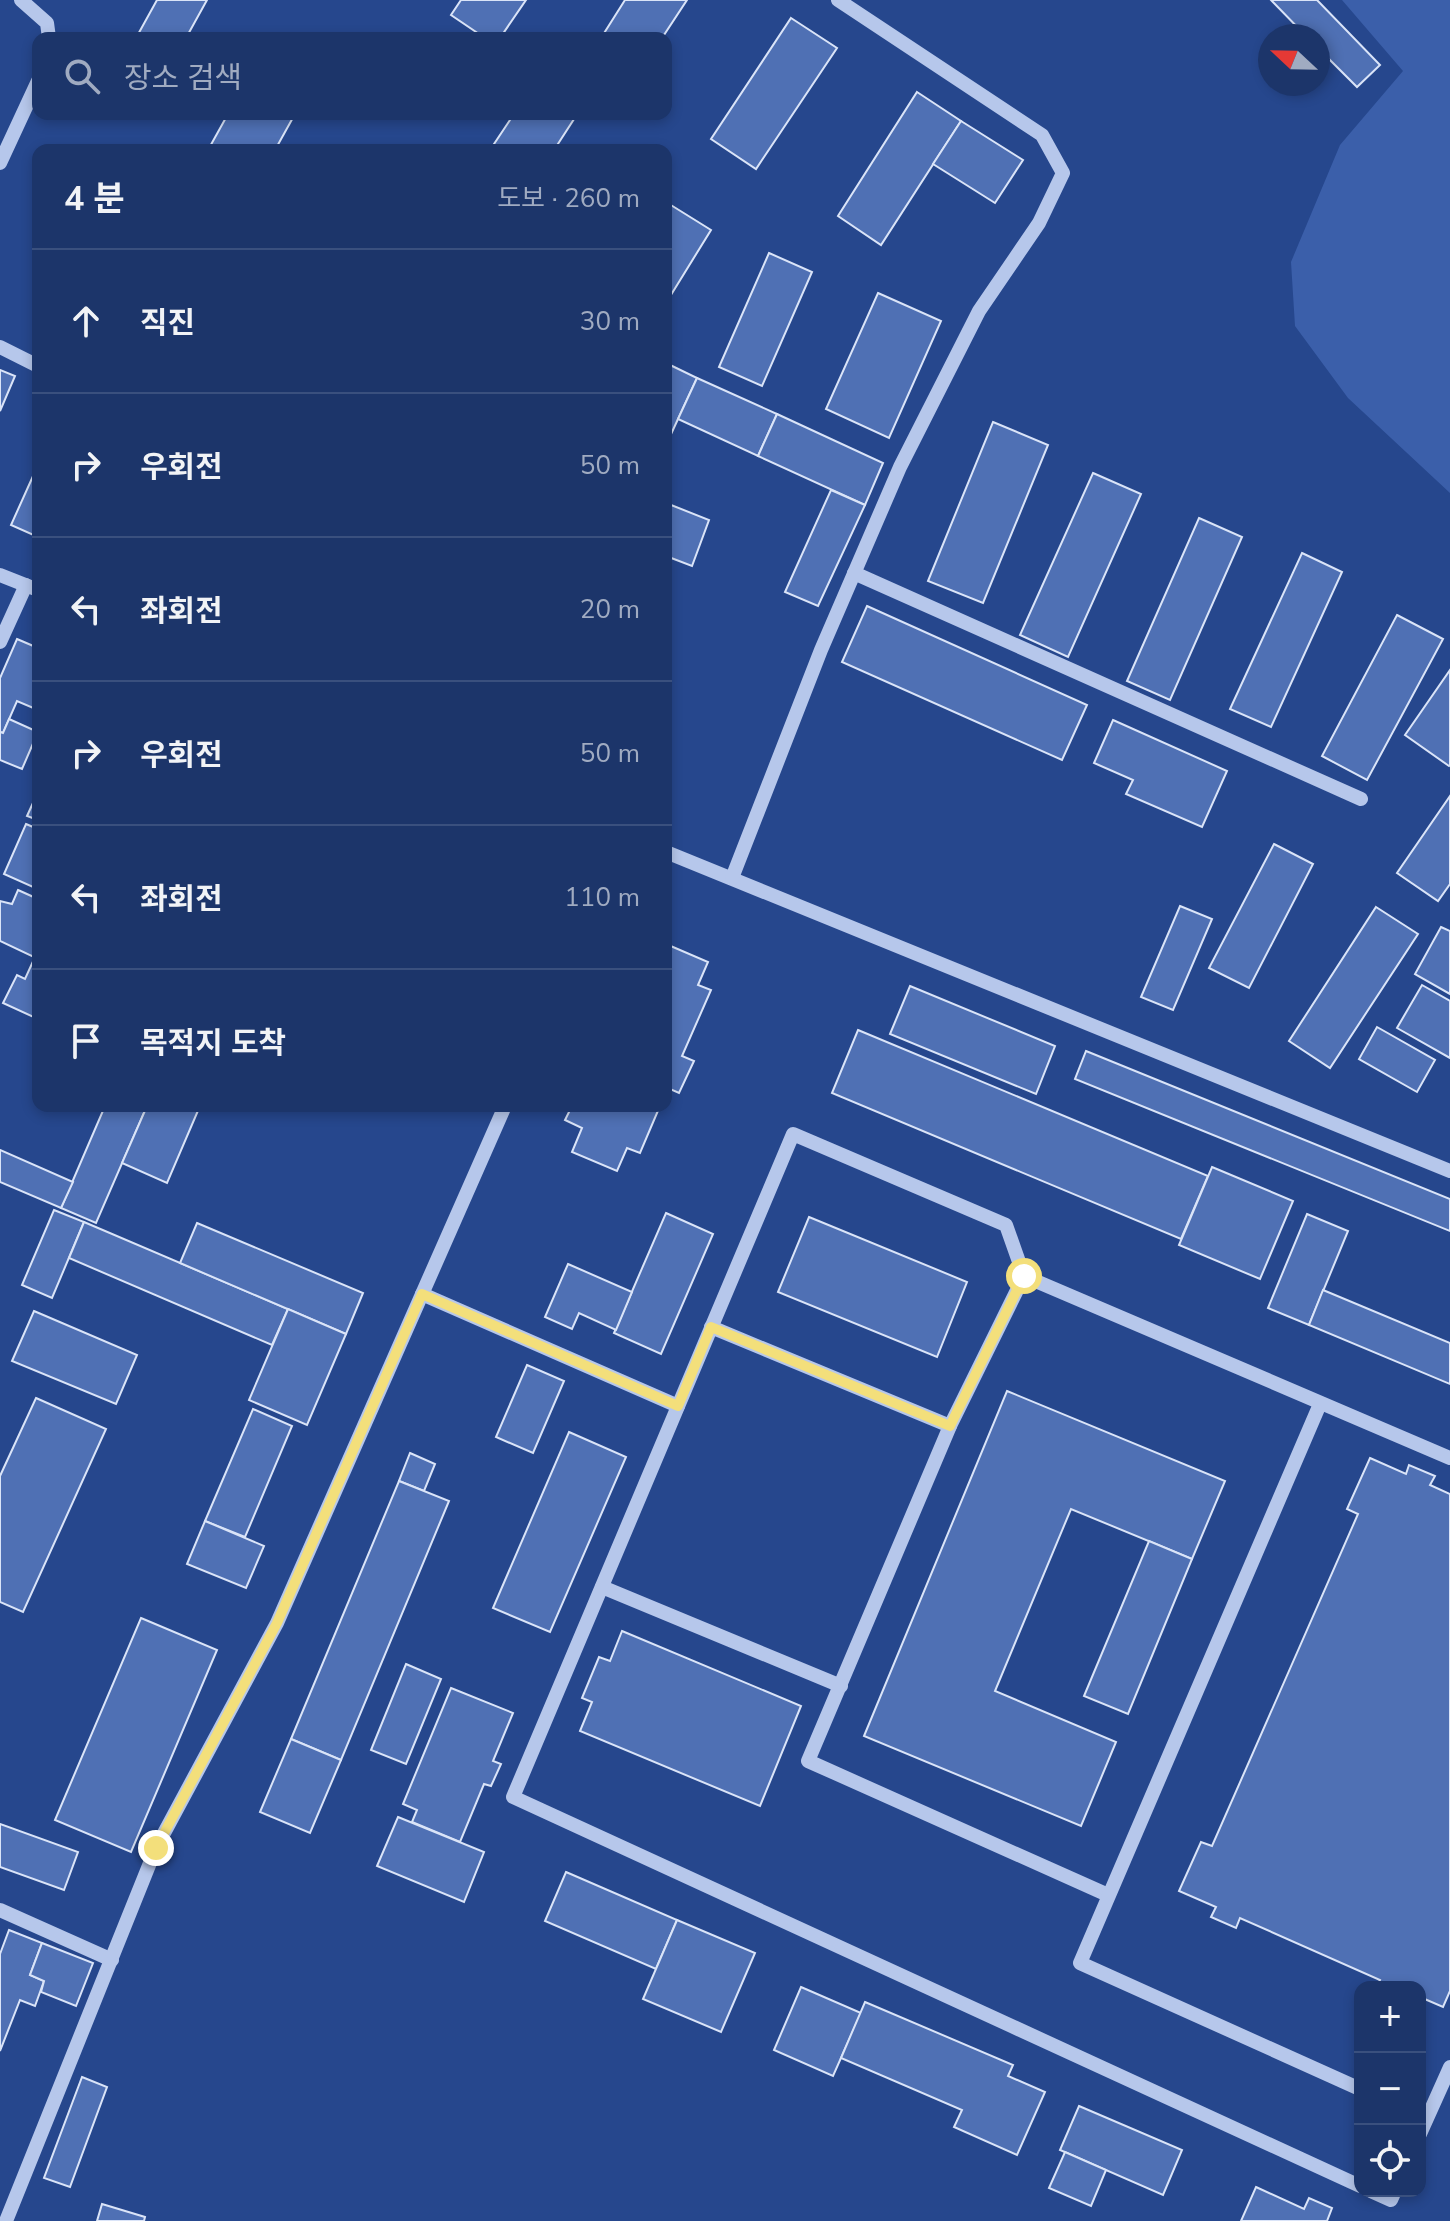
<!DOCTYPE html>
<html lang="ko">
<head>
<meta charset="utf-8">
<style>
  :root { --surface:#1c356a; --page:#294072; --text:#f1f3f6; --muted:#a0abc1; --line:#3a507e }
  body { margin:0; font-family:"Nunito Sans","Noto Sans KR",sans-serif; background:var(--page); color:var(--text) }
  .controls { position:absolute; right:24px; bottom:24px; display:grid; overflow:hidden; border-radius:16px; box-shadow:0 4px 12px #0003 }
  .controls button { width:72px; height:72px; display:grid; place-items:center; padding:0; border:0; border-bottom:2px solid var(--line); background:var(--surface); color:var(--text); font:40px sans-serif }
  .compass { position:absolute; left:1258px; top:24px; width:72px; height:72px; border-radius:50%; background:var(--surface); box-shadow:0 4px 12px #0003; rotate:292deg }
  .stop { position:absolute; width:24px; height:24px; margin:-18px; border:6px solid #f3df7b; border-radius:50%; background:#fff }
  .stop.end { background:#f3df7b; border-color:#fff; box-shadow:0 2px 8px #0008 }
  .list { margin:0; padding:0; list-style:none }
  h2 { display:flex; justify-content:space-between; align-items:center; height:104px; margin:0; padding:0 32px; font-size:34px }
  h2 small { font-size:26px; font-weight:400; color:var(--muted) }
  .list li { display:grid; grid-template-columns:52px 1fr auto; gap:24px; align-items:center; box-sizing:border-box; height:144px; padding:0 32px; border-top:2px solid var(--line) }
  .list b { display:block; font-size:30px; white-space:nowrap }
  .list em { font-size:26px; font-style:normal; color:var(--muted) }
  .icon { flex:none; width:44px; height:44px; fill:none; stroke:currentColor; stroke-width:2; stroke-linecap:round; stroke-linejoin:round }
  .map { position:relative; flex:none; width:1450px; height:2221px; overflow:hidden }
  .search { position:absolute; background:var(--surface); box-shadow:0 4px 12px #0003; left:32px; top:32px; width:640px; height:88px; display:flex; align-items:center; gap:20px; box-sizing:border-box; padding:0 28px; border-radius:16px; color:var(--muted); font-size:30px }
  .panel { position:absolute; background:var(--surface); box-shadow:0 4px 12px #0003; left:32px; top:144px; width:640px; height:968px; border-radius:16px }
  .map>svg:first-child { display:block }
  .green { fill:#3b5faa }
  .building { fill:#4f70b4; stroke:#dae4f8; stroke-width:2 }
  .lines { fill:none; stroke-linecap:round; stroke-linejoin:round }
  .minor { stroke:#b6c7eb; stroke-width:14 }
  .route { stroke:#f3df7b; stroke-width:10 }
</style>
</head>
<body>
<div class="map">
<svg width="1450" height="2221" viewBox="0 0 1450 2221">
  <rect width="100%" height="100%" fill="#26478d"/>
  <!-- green -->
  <polygon class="green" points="1342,0 1450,0 1450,493 1348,398 1295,326 1291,262 1340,145 1403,71"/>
  <!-- building -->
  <g class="building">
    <polygon points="157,0 207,0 186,38 136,38"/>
    <polygon points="461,0 526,0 500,38 485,38 451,15"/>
    <polygon points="625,0 687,0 662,38 601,38"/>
    <polygon points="1271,0 1317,0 1380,65 1357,87 1318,48 1318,36 1306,36"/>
    <polygon points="791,18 837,48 756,169 711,139"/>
    <polygon points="917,92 961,121 881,245 838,216"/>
    <polygon points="228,114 295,114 275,150 208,150"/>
    <polygon points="514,114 573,114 576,116 554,150 490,150"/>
    <polygon points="961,121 1023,160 995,203 933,164"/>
    <polygon points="666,202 711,230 666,303"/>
    <polygon points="769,253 812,272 762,386 719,367"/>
    <polygon points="878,293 941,321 889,438 826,409"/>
    <polygon points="666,363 697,378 666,445"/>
    <polygon points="0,370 15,376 0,411"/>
    <polygon points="697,378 777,414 758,456 678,419"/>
    <polygon points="777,414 883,463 865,505 758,456"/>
    <polygon points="993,422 1048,445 983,603 928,581"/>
    <polygon points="38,465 38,537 11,525"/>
    <polygon points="1093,473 1141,494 1068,657 1020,635"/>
    <polygon points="831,490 865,505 818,606 785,592"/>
    <polygon points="666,503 709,520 692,566 666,556"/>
    <polygon points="1199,518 1242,537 1170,700 1127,681"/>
    <polygon points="1302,553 1342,572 1271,727 1230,709"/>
    <polygon points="867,606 1087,705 1062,760 842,662"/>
    <polygon points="1397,615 1443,639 1367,780 1322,756"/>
    <polygon points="17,639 38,648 38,710 17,701 3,733 0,732 0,678"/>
    <polygon points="1450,670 1450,765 1449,766 1405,735"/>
    <polygon points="9,719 38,732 22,769 0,760 0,732 3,733"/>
    <polygon points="1113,720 1227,771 1202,827 1126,794 1133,780 1094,763"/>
    <polygon points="38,792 38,820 27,816"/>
    <polygon points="1450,796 1450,884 1438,901 1397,873"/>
    <polygon points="26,824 38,829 38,876 33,887 4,874"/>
    <polygon points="1274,844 1313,864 1249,988 1209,968"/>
    <polygon points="18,890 38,899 38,959 0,941 0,901 12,904"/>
    <polygon points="1180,906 1212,919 1173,1010 1141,997"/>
    <polygon points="1376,907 1418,934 1330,1068 1289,1041"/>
    <polygon points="1441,927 1450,931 1450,994 1415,974"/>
    <polygon points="666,944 708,962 698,985 711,990 682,1056 694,1061 679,1093 668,1088 666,1093"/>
    <polygon points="35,957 38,959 38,1019 3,1003 17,975 25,979"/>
    <polygon points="1422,985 1450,1001 1450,1058 1397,1028"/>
    <polygon points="910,986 1055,1046 1036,1094 890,1034"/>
    <polygon points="1377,1027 1435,1060 1417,1092 1359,1059"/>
    <polygon points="858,1030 1208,1176 1181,1239 832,1093"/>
    <polygon points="1086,1051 1450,1199 1450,1231 1075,1079"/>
    <polygon points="105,1106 147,1106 96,1223 61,1208"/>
    <polygon points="147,1106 200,1106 167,1183 122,1163"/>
    <polygon points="572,1106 660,1106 640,1153 627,1148 617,1171 572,1152 582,1128 565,1120"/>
    <polygon points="0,1150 73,1182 61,1208 0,1182"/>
    <polygon points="1212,1167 1293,1201 1260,1279 1179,1245"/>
    <polygon points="54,1210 84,1222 52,1298 22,1285"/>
    <polygon points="666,1213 713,1234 661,1354 614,1333"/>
    <polygon points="1307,1214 1348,1231 1309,1325 1268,1308"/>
    <polygon points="809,1217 967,1282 937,1357 778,1292"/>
    <polygon points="84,1222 288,1309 272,1345 69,1258"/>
    <polygon points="197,1223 363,1293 346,1334 180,1263"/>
    <polygon points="568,1264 632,1292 616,1330 579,1313 572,1329 545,1317"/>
    <polygon points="1323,1290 1450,1343 1450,1384 1309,1325"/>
    <polygon points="288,1309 346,1334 307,1425 249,1400"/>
    <polygon points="34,1311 137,1355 116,1404 12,1361"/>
    <polygon points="527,1365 564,1381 533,1453 496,1437"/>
    <polygon points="1007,1391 1225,1481 1192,1559 1071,1509 995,1691 1116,1742 1081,1826 864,1736"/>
    <polygon points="36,1398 106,1429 23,1612 0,1602 0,1476"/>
    <polygon points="253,1409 292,1426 245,1537 205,1521"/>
    <polygon points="569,1432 626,1457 550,1632 493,1608"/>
    <polygon points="410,1453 435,1464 424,1491 399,1481"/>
    <polygon points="1370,1458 1406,1474 1409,1465 1435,1476 1430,1485 1450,1494 1450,1991 1443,2007 1420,1997 1420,1987 1377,1987 1380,1980 1240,1918 1236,1928 1211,1917 1216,1907 1179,1891 1201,1842 1212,1846 1358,1514 1347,1509"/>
    <polygon points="399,1481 449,1501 341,1760 291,1739"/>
    <polygon points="205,1521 264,1546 246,1588 187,1564"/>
    <polygon points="1149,1541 1192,1559 1128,1714 1084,1696"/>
    <polygon points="141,1618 217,1650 131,1852 55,1820"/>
    <polygon points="622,1631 801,1706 760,1806 580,1731 592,1702 582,1698 599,1657 610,1661"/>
    <polygon points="406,1664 441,1679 406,1764 371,1750"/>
    <polygon points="451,1688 513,1713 493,1761 501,1764 491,1786 484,1784 460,1842 412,1822 417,1810 403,1804"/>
    <polygon points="291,1739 341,1760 310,1833 260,1812"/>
    <polygon points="398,1817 484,1852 464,1902 377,1866"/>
    <polygon points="0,1824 78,1852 64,1890 0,1867"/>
    <polygon points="566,1872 677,1920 656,1969 545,1921"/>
    <polygon points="677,1920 755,1953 721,2032 643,1999"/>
    <polygon points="9,1930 42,1943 30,1975 44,1981 35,2006 20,2000 0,2051 0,1954"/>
    <polygon points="42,1943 93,1963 76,2006 41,1992 44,1981 30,1975"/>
    <polygon points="801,1987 861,2013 833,2076 774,2050"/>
    <polygon points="865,2002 1013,2065 1008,2076 1045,2092 1017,2155 954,2127 962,2110 841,2058"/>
    <polygon points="82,2077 107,2087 70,2187 44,2178"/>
    <polygon points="1079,2106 1182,2150 1163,2195 1060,2150"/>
    <polygon points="1065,2152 1106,2170 1091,2206 1049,2188"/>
    <polygon points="1256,2187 1304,2209 1309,2198 1332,2208 1327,2221 1241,2221"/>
    <polygon points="102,2204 145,2217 144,2221 97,2221"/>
  </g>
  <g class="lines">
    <!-- minor -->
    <g class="minor">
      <polyline points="21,0 47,23 49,38"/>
      <polyline points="0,163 38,81"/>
      <polyline points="0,347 38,366"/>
      <polyline points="854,573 1361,799"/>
      <polyline points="0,575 38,590"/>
      <polyline points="0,642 26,585"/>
      <polyline points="666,852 1450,1171"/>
      <polyline points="732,878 821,650 900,467 979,311 1039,223 1063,173 1042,135 838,0"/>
      <polyline points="1024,1276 950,1426 808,1761 1108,1895"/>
      <polyline points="422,1294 678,1406"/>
      <polyline points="711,1327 950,1426"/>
      <polyline points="1320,1404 1080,1963 1360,2089"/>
      <polyline points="602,1587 841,1686"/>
      <polyline points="0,1910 112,1960"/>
      <polyline points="1420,2134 1450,2067"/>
      <polyline points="1360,2186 513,1797 793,1134 1006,1225 1024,1276 1450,1458"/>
      <polyline points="1371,2191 1391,2200 1395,2191"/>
      <polyline points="6,2221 156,1848 277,1623 505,1106"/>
    </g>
  </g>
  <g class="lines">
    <!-- route -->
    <polyline class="route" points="156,1848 277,1623 422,1294 678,1406 711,1327 950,1426 1024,1276"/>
  </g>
</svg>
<div class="controls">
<button>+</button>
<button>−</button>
<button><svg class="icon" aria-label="locate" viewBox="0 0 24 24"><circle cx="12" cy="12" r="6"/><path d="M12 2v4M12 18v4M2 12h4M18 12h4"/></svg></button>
</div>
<svg class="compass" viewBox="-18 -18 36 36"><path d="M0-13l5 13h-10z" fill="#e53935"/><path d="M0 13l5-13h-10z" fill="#a0abc1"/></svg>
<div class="stop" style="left:1024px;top:1276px"></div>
<div class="stop end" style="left:156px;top:1848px"></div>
<div class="search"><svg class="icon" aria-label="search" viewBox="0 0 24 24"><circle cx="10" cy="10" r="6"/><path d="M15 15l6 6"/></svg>장소 검색</div>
<section class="panel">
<h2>4 분<small>도보 · 260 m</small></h2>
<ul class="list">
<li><svg class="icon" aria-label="ahead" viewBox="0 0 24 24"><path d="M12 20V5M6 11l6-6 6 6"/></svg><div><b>직진</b></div><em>30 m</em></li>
<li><svg class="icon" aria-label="right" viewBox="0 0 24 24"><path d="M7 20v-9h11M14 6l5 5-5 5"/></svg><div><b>우회전</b></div><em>50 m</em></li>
<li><svg class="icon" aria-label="left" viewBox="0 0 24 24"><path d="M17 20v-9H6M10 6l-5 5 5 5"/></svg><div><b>좌회전</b></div><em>20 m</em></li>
<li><svg class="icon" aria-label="right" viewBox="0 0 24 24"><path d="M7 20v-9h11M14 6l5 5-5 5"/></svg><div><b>우회전</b></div><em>50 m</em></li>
<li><svg class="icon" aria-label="left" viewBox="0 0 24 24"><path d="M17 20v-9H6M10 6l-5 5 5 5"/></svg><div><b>좌회전</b></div><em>110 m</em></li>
<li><svg class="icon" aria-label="arrive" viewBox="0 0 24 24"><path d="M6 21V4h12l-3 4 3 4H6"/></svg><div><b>목적지 도착</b></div></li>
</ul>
</section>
</div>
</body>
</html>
